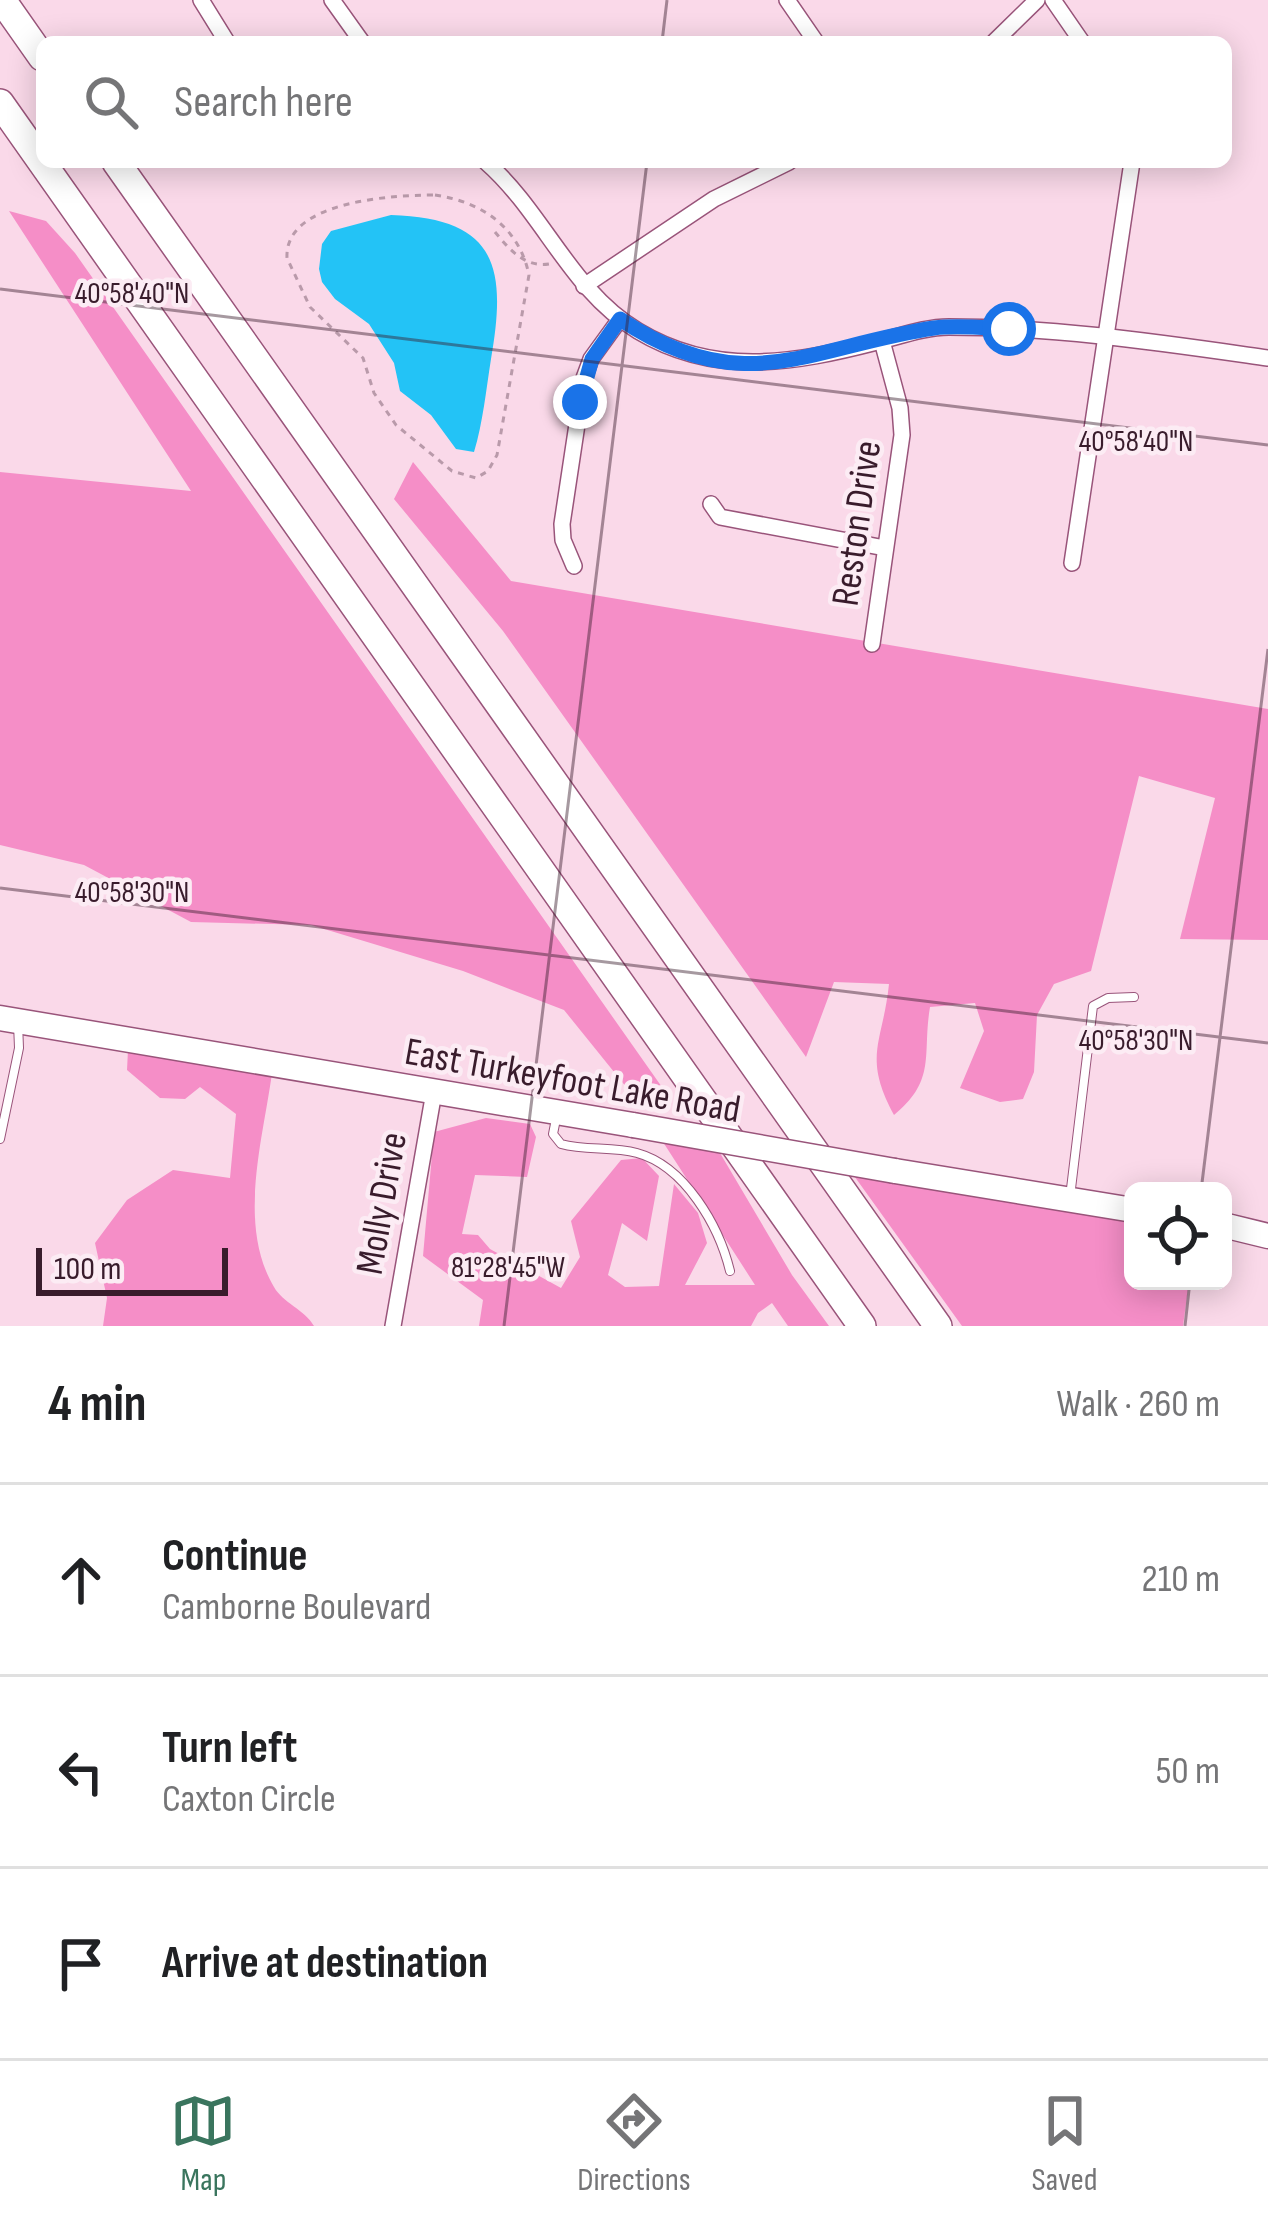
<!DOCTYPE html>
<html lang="en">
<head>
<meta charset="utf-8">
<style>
  :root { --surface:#fff; --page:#f6f6f6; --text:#202124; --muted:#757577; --line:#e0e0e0; --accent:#3a755e }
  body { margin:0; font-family:"Sofia Sans Condensed",sans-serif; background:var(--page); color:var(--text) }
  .controls { position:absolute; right:36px; bottom:36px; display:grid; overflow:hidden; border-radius:18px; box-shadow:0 6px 30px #0003 }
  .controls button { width:108px; height:108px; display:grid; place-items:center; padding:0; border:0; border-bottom:3px solid var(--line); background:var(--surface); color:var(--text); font:60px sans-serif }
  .scale { position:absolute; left:36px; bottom:30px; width:192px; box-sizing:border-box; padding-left:12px; border:6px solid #391c2c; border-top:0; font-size:33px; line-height:42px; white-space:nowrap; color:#391c2c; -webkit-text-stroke:9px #fcecf4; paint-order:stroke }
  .stop { position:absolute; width:36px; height:36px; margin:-27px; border:9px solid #1a73e8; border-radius:50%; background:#fff }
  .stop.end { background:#1a73e8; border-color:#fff; box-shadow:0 3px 12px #0008 }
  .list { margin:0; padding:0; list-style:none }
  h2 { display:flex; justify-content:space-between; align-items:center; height:156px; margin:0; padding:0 48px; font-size:51px }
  h2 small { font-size:39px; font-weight:400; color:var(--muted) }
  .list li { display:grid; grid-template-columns:78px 1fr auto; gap:36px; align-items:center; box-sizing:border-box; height:192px; padding:0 48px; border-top:3px solid var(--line) }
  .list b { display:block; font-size:45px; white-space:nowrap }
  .list p { margin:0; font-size:39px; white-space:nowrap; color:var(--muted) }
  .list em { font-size:39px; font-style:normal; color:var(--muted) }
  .icon { flex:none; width:66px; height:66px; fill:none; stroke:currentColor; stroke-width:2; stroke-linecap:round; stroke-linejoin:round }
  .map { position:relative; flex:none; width:1268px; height:1326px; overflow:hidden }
  .search { position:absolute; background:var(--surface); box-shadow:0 6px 30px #0003; left:36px; right:36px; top:36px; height:132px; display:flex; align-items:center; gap:30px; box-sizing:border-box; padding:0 42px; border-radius:18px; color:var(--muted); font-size:45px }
  .sheet { height:732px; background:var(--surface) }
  nav { display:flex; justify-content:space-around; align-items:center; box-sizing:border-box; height:168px; border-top:3px solid var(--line); background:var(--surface); font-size:33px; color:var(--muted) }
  nav a { display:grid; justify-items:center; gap:6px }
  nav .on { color:var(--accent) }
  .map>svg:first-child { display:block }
  .forest { fill:#f58ec7 }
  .water { fill:#23c3f6 }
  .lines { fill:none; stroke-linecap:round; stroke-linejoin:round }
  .lane-casing { stroke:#99547a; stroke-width:10 }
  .street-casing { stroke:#99547a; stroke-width:18 }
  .primary-casing { stroke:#99547a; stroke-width:27 }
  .highway-casing { stroke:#99547a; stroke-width:30 }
  .path { stroke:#b99aaa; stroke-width:3; stroke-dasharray:6 6; stroke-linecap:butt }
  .lane { stroke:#fff; stroke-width:8 }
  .street { stroke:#fff; stroke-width:15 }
  .primary { stroke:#fff; stroke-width:24 }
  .highway { stroke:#fff; stroke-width:27 }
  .primary-bridge-casing { stroke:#99547a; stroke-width:27; stroke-linecap:butt }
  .primary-bridge { stroke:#fff; stroke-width:24 }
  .route { stroke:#1a73e8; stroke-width:15 }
  .ticks { fill:none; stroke:#391c2c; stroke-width:3; stroke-opacity:0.45 }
  .labels { text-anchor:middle; stroke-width:9; stroke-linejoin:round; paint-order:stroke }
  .street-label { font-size:39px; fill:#391c2c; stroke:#fcecf4 }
  .ticks-label { font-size:30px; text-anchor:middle; fill:#391c2c; stroke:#fcecf4; stroke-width:9; stroke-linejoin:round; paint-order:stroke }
</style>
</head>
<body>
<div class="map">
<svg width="1268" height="1326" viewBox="0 0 1268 1326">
  <rect width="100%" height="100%" fill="#fad9e9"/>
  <!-- forest -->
  <g class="forest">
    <polygon points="9,211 46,221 75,253 664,1090 631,1093 564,1010 463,971 311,925 191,922 84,865 0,845 0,472 191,491"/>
    <path d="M413 462 511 581 1268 709V940L1180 939 1215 798 1139 776 1091 971 1054 984 1037 1015 1034 1072 1023 1099 1000 1102 960 1088 984 1031 975 1003 930 1007C922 1055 937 1080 894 1115 862 1056 883 1043 889 984L834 982 806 1057 503 631 394 499Z"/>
    <path d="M128 1050 272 1073C263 1140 237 1225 274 1287 283 1303 304 1309 314 1326H103L107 1298 95 1243 127 1200 173 1170 230 1178 236 1114 200 1087 185 1099 160 1098 127 1070Z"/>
    <polygon points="486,1118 530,1124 536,1137 527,1177 475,1175 462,1234 478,1235 490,1249 561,1288 580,1257 571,1221 621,1160 642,1158 659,1176 647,1241 622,1223 608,1275 625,1287 659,1286 674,1184 698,1213 707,1243 685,1285 755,1285 663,1142 720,1153 792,1275 829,1326 788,1326 772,1303 758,1313 751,1326 479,1326 483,1300 423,1256 434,1132"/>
    <polygon points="852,1173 1133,1216 1133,1281 1189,1281 1183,1326 962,1326"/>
  </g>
  <!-- water -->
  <path class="water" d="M391 215C497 218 507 267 491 359 486 390 483 422 474 452L456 449 431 415 400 391 394 363 369 324 335 299 322 282 319 269 322 244 331 231Z"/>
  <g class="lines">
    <defs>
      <g id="lane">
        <path d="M556 1119 553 1134 561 1144C586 1151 612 1146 637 1153 685 1166 719 1226 730 1271"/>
        <polyline points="0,1139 19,1048 18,1023"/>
        <polyline points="1070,1197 1093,1006 1108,998 1134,997"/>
      </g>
      <g id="street">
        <polyline points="201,0 227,42"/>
        <polyline points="332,0 362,42"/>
        <polyline points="787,0 816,42"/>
        <polyline points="1053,0 1082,42"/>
        <polyline points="994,42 1037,0"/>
        <path d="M486 162C544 213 570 290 638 331 716 378 795 363 877 342 901 336 925 327 949 327 1057 327 1162 343 1268 358"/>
        <polyline points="584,286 714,199 789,162"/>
        <polyline points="711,504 720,517 885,548"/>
        <polyline points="1072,563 1132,162"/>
        <polyline points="574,566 563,540 562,524 584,378 591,359 620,319"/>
        <polyline points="872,644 902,435 900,408 882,341"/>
        <polyline points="393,1326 434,1092"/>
      </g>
      <g id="primary">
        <polyline points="0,1018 633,1125"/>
        <polyline points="895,1171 1133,1210"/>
        <polyline points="1223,1225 1268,1236"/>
      </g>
      <g id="highway">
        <polyline points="2,0 42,57"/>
        <polyline points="0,103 862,1326"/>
        <polyline points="116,162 938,1326"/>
      </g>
    </defs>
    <!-- lane casing -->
    <use href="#lane" class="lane-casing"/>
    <!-- street casing -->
    <use href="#street" class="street-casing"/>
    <!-- primary casing -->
    <use href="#primary" class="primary-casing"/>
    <!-- highway casing -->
    <use href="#highway" class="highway-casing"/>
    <!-- path -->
    <g class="path">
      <path d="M435 195C482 202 519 227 529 275L497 455 488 471 476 478 452 471 396 425 374 393 363 358 310 307 287 258C284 200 396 195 435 195Z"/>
      <path d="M495 232C509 249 525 268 549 264"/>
    </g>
    <!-- lane -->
    <use href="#lane" class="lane"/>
    <!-- street -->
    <use href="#street" class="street"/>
    <!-- primary -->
    <use href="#primary" class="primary"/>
    <!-- highway -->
    <use href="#highway" class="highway"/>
    <defs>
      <polyline id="primary-bridge" points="633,1125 895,1171"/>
    </defs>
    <!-- primary-bridge casing -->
    <use href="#primary-bridge" class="primary-bridge-casing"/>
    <!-- primary-bridge -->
    <use href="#primary-bridge" class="primary-bridge"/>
  </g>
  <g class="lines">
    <!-- route -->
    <path class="route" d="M580 402 592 359 620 319C744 402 808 347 934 328 958 325 985 328 1009 329"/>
  </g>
  <!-- ticks -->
  <path class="ticks" d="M662 42 667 0M0 289 1268 445M0 888 1268 1043M1201 1191 1268 649M504 1326 647 162M1185 1326 1190 1281"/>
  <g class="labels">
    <!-- street labels -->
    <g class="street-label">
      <text transform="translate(855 523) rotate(-82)" y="14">Reston Drive</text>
      <text transform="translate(573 1079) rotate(10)" y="14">East Turkeyfoot Lake Road</text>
      <text transform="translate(380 1203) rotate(-80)" y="14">Molly Drive</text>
    </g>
  </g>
  <g class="ticks-label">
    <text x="132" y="303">40°58'40"N</text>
    <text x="1136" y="451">40°58'40"N</text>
    <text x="132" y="902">40°58'30"N</text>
    <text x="1136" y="1050">40°58'30"N</text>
    <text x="508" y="1277">81°28'45"W</text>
  </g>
</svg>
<div class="controls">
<button><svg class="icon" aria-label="locate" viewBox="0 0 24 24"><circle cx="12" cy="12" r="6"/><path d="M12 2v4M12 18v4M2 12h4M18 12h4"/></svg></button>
</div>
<div class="scale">100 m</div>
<div class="stop" style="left:1009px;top:329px"></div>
<div class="stop end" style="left:580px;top:402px"></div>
<div class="search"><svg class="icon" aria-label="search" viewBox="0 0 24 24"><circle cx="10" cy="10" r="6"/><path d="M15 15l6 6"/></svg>Search here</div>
</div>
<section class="sheet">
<h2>4 min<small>Walk · 260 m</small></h2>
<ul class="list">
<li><svg class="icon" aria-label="ahead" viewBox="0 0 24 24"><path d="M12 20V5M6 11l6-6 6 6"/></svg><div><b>Continue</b><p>Camborne Boulevard</p></div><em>210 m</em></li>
<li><svg class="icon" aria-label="left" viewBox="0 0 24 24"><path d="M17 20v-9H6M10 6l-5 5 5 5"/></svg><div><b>Turn left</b><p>Caxton Circle</p></div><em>50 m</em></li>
<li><svg class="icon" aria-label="arrive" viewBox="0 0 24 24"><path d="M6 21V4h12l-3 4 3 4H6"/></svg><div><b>Arrive at destination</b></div></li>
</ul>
</section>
<nav>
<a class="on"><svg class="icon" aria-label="map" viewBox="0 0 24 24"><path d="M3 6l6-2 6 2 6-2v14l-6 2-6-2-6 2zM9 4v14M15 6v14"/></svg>Map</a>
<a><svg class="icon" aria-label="directions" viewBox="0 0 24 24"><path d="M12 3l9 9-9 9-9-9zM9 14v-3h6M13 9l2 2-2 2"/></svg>Directions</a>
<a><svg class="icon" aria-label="saved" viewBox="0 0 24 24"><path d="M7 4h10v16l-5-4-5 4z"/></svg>Saved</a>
</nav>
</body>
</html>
